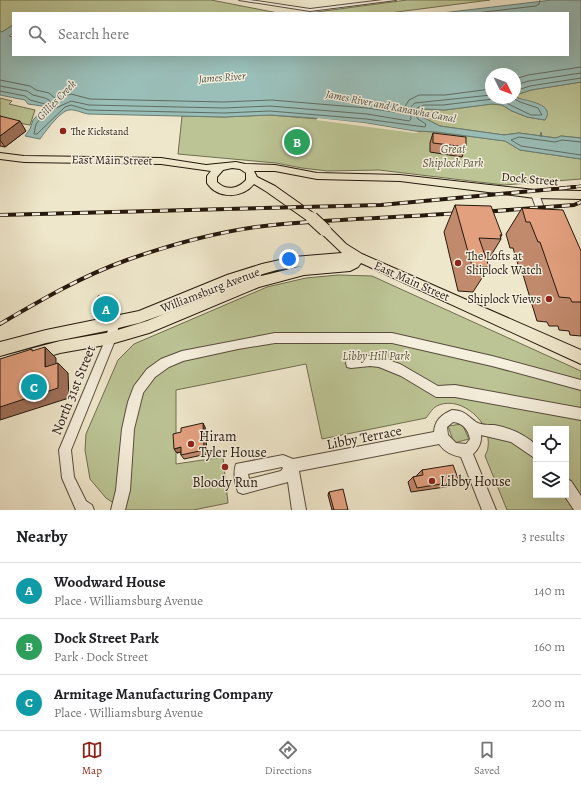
<!DOCTYPE html>
<html lang="en">
<head>
<meta charset="utf-8">
<style>
  :root { --surface:#fff; --page:#f2f2f2; --text:#202124; --muted:#757577; --line:#e0e0e0; --accent:#8f2418 }
  body { margin:0; font-family:Alegreya,serif; background:var(--page); color:var(--text) }
  .controls { position:absolute; right:12px; bottom:12px; display:grid; overflow:hidden; border-radius:0px; box-shadow:0 4px 16px #0002 }
  .controls button { width:36px; height:36px; display:grid; place-items:center; padding:0; border:0; border-bottom:1px solid var(--line); background:var(--surface); color:var(--text); font:20px sans-serif }
  .compass { position:absolute; left:485px; top:68px; width:36px; height:36px; border-radius:50%; background:var(--surface); box-shadow:0 4px 16px #0002; rotate:133deg }
  .you { position:absolute; left:289px; top:259px; width:14px; height:14px; margin:-10px; border:3px solid #fff; border-radius:50%; background:#1a73e8; box-shadow:0 0 0 6px #1a73e833 }
  .badge { display:grid; place-items:center; width:26px; height:26px; border-radius:50%; background:var(--accent); color:#fff; font-size:13px; font-weight:700 }
  .pin { position:absolute; translate:-50% -50%; border:2px solid #fff; box-shadow:0 1px 4px #0006 }
  .list { margin:0; padding:0; list-style:none }
  h2 { display:flex; justify-content:space-between; align-items:center; height:52px; margin:0; padding:0 16px; font-size:17px }
  h2 small { font-size:13px; font-weight:400; color:var(--muted) }
  .list li { display:grid; grid-template-columns:26px 1fr auto; gap:12px; align-items:center; box-sizing:border-box; height:56px; padding:0 16px; border-top:1px solid var(--line) }
  .list b { display:block; font-size:15px; white-space:nowrap }
  .list p { margin:0; font-size:13px; white-space:nowrap; color:var(--muted) }
  .list em { font-size:13px; font-style:normal; color:var(--muted) }
  .icon { flex:none; width:22px; height:22px; fill:none; stroke:currentColor; stroke-width:2; stroke-linecap:round; stroke-linejoin:round }
  .map { position:relative; flex:none; width:581px; height:510px; overflow:hidden }
  .search { position:absolute; background:var(--surface); box-shadow:0 4px 16px #0002; left:12px; right:12px; top:12px; height:44px; display:flex; align-items:center; gap:10px; box-sizing:border-box; padding:0 14px; border-radius:0px; color:var(--muted); font-size:15px }
  .sheet { height:220px; background:var(--surface) }
  nav { display:flex; justify-content:space-around; align-items:center; box-sizing:border-box; height:56px; border-top:1px solid var(--line); background:var(--surface); font-size:11px; color:var(--muted) }
  nav a { display:grid; justify-items:center; gap:2px }
  nav .on { color:var(--accent) }
  .map>svg:first-child { display:block }
  .green { fill:#bcc495; stroke:#706e50; fill-rule:evenodd }
  .water { fill:#9abfb9; stroke:#6b7c74; fill-rule:evenodd }
  .pier { fill:#efe7cb }
  .lines { fill:none; stroke-linecap:round; stroke-linejoin:round }
  .shore { stroke:#606c62; stroke-width:1 }
  .stream { stroke:#6b7c74; stroke-width:2 }
  .minor-casing { stroke:#584c3c; stroke-width:2 }
  .major-casing { stroke:#25180c; stroke-width:2 }
  .minor { fill:#f5efdd; fill-rule:evenodd }
  .major { fill:#efe7cb; fill-rule:evenodd }
  .rail-far1-casing { stroke:#25180c; stroke-width:3 }
  .rail-casing { stroke:#25180c; stroke-width:4 }
  .rail-far1 { stroke:#f5efdd; stroke-width:2; stroke-dasharray:5.5; stroke-linecap:butt }
  .rail { stroke:#f5efdd; stroke-width:2.5; stroke-dasharray:8; stroke-linecap:butt }
  .major-bridge-casing { stroke:#25180c; stroke-width:14; stroke-linecap:butt }
  .major-bridge { stroke:#efe7cb; stroke-width:12 }
  .wall { fill:#c28a6d; stroke:#25180c }
  .shaded-wall { fill:#9e7059; stroke:#25180c }
  .building { fill:#e2a07f; stroke:#25180c }
  .poi-dot { fill:#8f2418; stroke:#f5efdd; stroke-width:1.5 }
  .labels { text-anchor:middle; stroke-width:3; stroke-linejoin:round; paint-order:stroke }
  .far-poi-label { font-size:10px; fill:#25180c; stroke:#f5efdd; text-anchor:start }
  .far-water-label { font-size:11px; font-style:italic; fill:#4e5249; stroke:#f5efdd }
  .park-label { font-size:12px; font-style:italic; fill:#5a543c; stroke:#f5efdd }
  .street-label { font-size:12px; fill:#25180c; stroke:#f5efdd }
  .poi-label { font-size:12px; fill:#25180c; stroke:#f5efdd; text-anchor:start }
  .near-street-label { font-size:14px; fill:#25180c; stroke:#f5efdd }
  .near-poi-label { font-size:14px; fill:#25180c; stroke:#f5efdd; text-anchor:start }
</style>
</head>
<body>
<div class="map">
<svg width="581" height="510" viewBox="0 0 581 510">
  <rect width="100%" height="100%" fill="#efe7cb"/>
  <filter id="stains"><feTurbulence type="fractalNoise" baseFrequency=".005" numOctaves="4"/><feColorMatrix values="0 0 0 0 .2 0 0 0 0 .09 0 0 0 0 .02 0 0 0 .5 -.17"/></filter>
  <radialGradient id="worn" r=".72"><stop offset=".6" stop-color="#630" stop-opacity="0"/><stop offset="1" stop-color="#630" stop-opacity=".3"/></radialGradient>
  <!-- green -->
  <g class="green">
    <polygon points="0,0 211,0 278,13 13,13 13,25 2,32 0,31"/>
    <polygon points="407,0 490,0 389,13 309,13"/>
    <polygon points="581,82 581,138 561,136 556,138 519,133 504,135 440,126 420,116 418,113 424,109 445,110 492,104 502,105 512,111 527,117 545,120 547,115 546,110 518,98 516,95 531,90"/>
    <polygon points="0,98 12,101 9,104 35,110 30,125 0,120"/>
    <polygon points="270,115 366,123 414,131 437,132 505,141 520,150 581,159 581,179 504,185 379,170 327,171 302,168 276,163 178,154 182,116 224,117"/>
    <path d="M338 275 372 276 581 371V510H507L485 456C486 453 488 450 488 447 492 423 462 396 439 405 433 407 430 413 426 418L322 439 306 364 176 390V464L223 457 228 503 193 510H124L106 498 90 479 85 450 86 434 118 360 134 344 267 287 306 278ZM536 429H566V495H536Z"/>
    <polygon points="462,424 469,439 454,443 448,426"/>
  </g>
  <!-- water -->
  <path class="water" d="M552 0H581V82L531 90 516 95 518 98C527 101 556 104 545 120L527 117 512 111 502 105 492 104 445 110 424 109 418 113 420 116 440 126 504 135 519 133 556 138 561 136 581 138V159L520 150 505 141 437 132 414 131 366 123 313 118 270 115 224 117 88 114C82 113 75 109 69 110 60 111 45 132 40 139L25 136 30 129 33 120 43 109 42 106 28 104 25 100 0 95V31L2 32 13 25V33L9 36 13 37V55H568V13H442ZM491 74H515V98H491Z"/>
  <!-- pier -->
  <polygon class="pier" points="318,118 364,123 418,132 418,133 414,133 316,120"/>
  <g class="lines">
    <!-- shore -->
    <g class="shore">
      <polyline points="476,13 536,6 539,4 540,0"/>
      <polyline points="515,79 528,75 581,67"/>
      <polyline points="0,80 30,86 36,90 49,93 56,99 71,94 90,99 224,102 271,100 367,108 401,113 409,100 419,95 445,95 491,89"/>
      <polyline points="515,85 529,81 581,73"/>
      <path d="M0 86 27 91 33 95 45 98 49 100 54 109 71 101 89 105 224 108 270 106 367 114 409 121 411 119C410 112 409 107 415 103L491 95"/>
      <polyline points="0,91 25,96 30,100 45,104 47,111 36,124 34,134 37,134 65,107 71,105 88,110 224,113 270,111 366,119 425,127 426,124 418,119 414,113 417,108 424,105 443,105 493,99 504,102 531,115 542,115 538,108 520,102 513,98"/>
      <polyline points="515,91 530,86 581,78"/>
      <polyline points="581,142 562,140 555,142 519,137 511,140 521,146 581,155"/>
    </g>
    <!-- stream -->
    <polyline class="stream" points="541,133 541,136"/>
    <defs>
      <g id="minor">
        <polygon points="239,0 250,0 310,9 383,0 396,0 310,11"/>
        <polygon points="535,191 539,194 548,219 547,221 544,222 540,219 531,194"/>
        <polygon points="114,319 118,321 119,324 116,338 71,450 74,477 86,501 92,505 94,510 76,510 62,478 59,450 106,338 110,321"/>
        <polygon points="275,333 392,333 492,356 581,380 581,390 492,366 392,343 275,343 238,349 183,361 169,367 155,377 143,393 134,429 130,490 125,510 111,510 116,490 122,429 128,402 134,386 147,369 161,359 182,351"/>
        <polygon points="368,356 379,357 400,364 438,386 455,385 581,408 581,420 455,397 436,397 401,376 379,367 370,366 351,368 347,367 346,363 347,359"/>
        <path d="M452 410C466 411 466 415 476 422 480 425 489 425 494 425 510 428 524 434 536 445V459L511 442 481 435C482 442 478 450 473 454L496 510H482L461 457C451 455 445 452 439 444L299 471 306 510H292L288 482 243 494 238 492C235 484 233 472 236 464L241 463 283 455 293 459 434 432C435 420 441 415 452 410ZM453 422C463 423 468 429 470 439L466 444 456 443 448 435 447 427ZM282 467 283 468 281 471 249 479 248 474Z"/>
        <polygon points="566,479 571,481 581,496 581,510 574,510 564,495 566,495"/>
      </g>
      <g id="major">
        <path d="M0 153 24 156 161 158 206 165 236 162 245 164 275 165 317 173 400 175 535 190 581 191V199L535 198 400 181 317 179 275 171H254L257 177 275 186 316 215 318 218 316 221H308L267 192 254 184C242 199 217 199 207 183V176L211 171 161 164 24 162 0 159ZM232 168 240 169 246 173V180C238 189 226 191 217 182V177L223 170Z"/>
        <polygon points="325,226 329,227 346,244 362,254 581,350 581,364 361,263 358,267 350,271 304,275 259,287 149,333 111,344 60,353 0,371 0,357 60,341 111,332 147,321 253,278 302,266 277,270 249,278 167,313 139,323 106,331 46,343 0,356 0,342 46,330 139,311 227,275 262,264 293,257 342,253 321,233 319,230 321,227"/>
      </g>
    </defs>
    <!-- minor casing -->
    <use href="#minor" class="minor-casing"/>
    <!-- major casing -->
    <use href="#major" class="major-casing"/>
    <!-- minor -->
    <use href="#minor" class="minor"/>
    <!-- major -->
    <use href="#major" class="major"/>
    <defs>
      <polyline id="rail-far1" points="565,188 581,186"/>
      <g id="rail">
        <polyline points="482,212 574,205 581,202"/>
        <polyline points="0,215 381,205 575,187"/>
        <path d="M0 324C41 300 82 276 127 260 175 243 233 228 283 224 343 219 403 217 462 213"/>
      </g>
    </defs>
    <!-- rail-far1 casing -->
    <use href="#rail-far1" class="rail-far1-casing"/>
    <!-- rail casing -->
    <use href="#rail" class="rail-casing"/>
    <!-- rail-far1 -->
    <use href="#rail-far1" class="rail-far1"/>
    <!-- rail -->
    <use href="#rail" class="rail"/>
    <defs>
      <polyline id="major-bridge" points="312,218 325,230"/>
    </defs>
    <!-- major-bridge casing -->
    <use href="#major-bridge" class="major-bridge-casing"/>
    <!-- major-bridge -->
    <use href="#major-bridge" class="major-bridge"/>
  </g>
  <!-- wall -->
  <g class="wall">
    <polygon points="0,116 26,131 5,147 0,146"/>
    <polygon points="433,133 466,147 462,157 430,152 430,143"/>
    <polygon points="455,205 502,235 500,238 501,239 487,262 489,267 473,292 458,291 444,232"/>
    <polygon points="522,208 581,251 581,336 570,335 569,331 559,330 558,326 549,326 547,322 537,321 521,268 519,268 513,248 510,248 506,234"/>
    <polygon points="205,427 207,454 184,459 181,455 181,452 177,453"/>
    <polygon points="422,470 459,481 452,486 411,492 408,482 413,477 417,476 417,475"/>
    <polygon points="329,492 348,510 332,510 328,495"/>
  </g>
  <!-- shaded-wall -->
  <g class="shaded-wall">
    <polygon points="20,121 26,131 5,147 0,140 0,136"/>
    <polygon points="108,295 112,301 111,315 101,317 96,312"/>
    <polygon points="45,347 56,358 56,377 45,367"/>
    <polygon points="58,363 68,373 69,398 0,420 0,407"/>
    <polygon points="203,423 205,427 207,454 204,450"/>
    <polygon points="181,447 184,451 177,453 174,449"/>
  </g>
  <!-- building -->
  <g class="building">
    <polygon points="0,116 20,121 0,136"/>
    <polygon points="433,133 466,137 466,147 433,143"/>
    <polygon points="455,205 491,206 502,235 500,235 501,239 479,238 489,267 472,266"/>
    <polygon points="522,208 563,210 581,251 581,302 572,302 570,298 559,297 540,242 538,242 530,222 526,222"/>
    <polygon points="108,295 107,309 96,312 98,296"/>
    <polygon points="45,347 45,367 58,363 58,388 0,407 0,359 32,349 32,351"/>
    <polygon points="203,423 204,450 181,455 181,447 174,449 173,434 181,432 181,428"/>
    <polygon points="453,465 459,481 417,488 413,477 423,475 422,470"/>
    <polygon points="343,489 348,510 334,510 329,492"/>
  </g>
  <!-- markers -->
  <g class="poi-dot">
    <circle cx="63" cy="131" r="4"/>
    <circle cx="458" cy="263" r="4"/>
    <circle cx="549" cy="299" r="4"/>
    <circle cx="191" cy="444" r="4"/>
    <circle cx="225" cy="467" r="4"/>
    <circle cx="432" cy="481" r="4"/>
  </g>
  <g class="labels">
    <!-- far-poi labels -->
    <g class="far-poi-label">
      <text x="71" y="135">The Kickstand</text>
    </g>
    <!-- far-water labels -->
    <g class="far-water-label">
      <text transform="translate(222 77) rotate(-4)" y="4">James River</text>
      <text transform="translate(56 100) rotate(-46)" y="4">Gillies Creek</text>
      <text transform="translate(391 106) rotate(11)" y="4">James River and Kanawha Canal</text>
    </g>
    <!-- park labels -->
    <g class="park-label">
      <text x="453" y="153">Great<tspan x="453" dy="14">Shiplock Park</tspan></text>
      <text x="376" y="360">Libby Hill Park</text>
    </g>
    <!-- street labels -->
    <g class="street-label">
      <text transform="translate(112 160) rotate(1)" y="4">East Main Street</text>
      <text transform="translate(530 179) rotate(5)" y="4">Dock Street</text>
      <text transform="translate(412 281) rotate(24)" y="4">East Main Street</text>
      <text transform="translate(210 290) rotate(-21)" y="4">Williamsburg Avenue</text>
    </g>
    <!-- poi labels -->
    <g class="poi-label">
      <text x="466" y="260">The Lofts at<tspan x="466" dy="14">Shiplock Watch</tspan></text>
      <text x="541" y="303" text-anchor="end">Shiplock Views</text>
    </g>
    <!-- near-street labels -->
    <g class="near-street-label">
      <text transform="translate(73 390) rotate(-68)" y="5">North 31st Street</text>
      <text transform="translate(364 437) rotate(-11)" y="5">Libby Terrace</text>
    </g>
    <!-- near-poi labels -->
    <g class="near-poi-label">
      <text x="199" y="441">Hiram<tspan x="199" dy="16">Tyler House</tspan></text>
      <text x="440" y="486">Libby House</text>
      <text x="225" y="487" text-anchor="middle">Bloody Run</text>
    </g>
  </g>
  <rect width="100%" height="100%" filter="url(#stains)"/>
  <rect width="100%" height="100%" fill="url(#worn)"/>
</svg>
<div class="controls">
<button><svg class="icon" aria-label="locate" viewBox="0 0 24 24"><circle cx="12" cy="12" r="6"/><path d="M12 2v4M12 18v4M2 12h4M18 12h4"/></svg></button>
<button><svg class="icon" aria-label="layers" viewBox="0 0 24 24"><path d="M12 4l9 5-9 5-9-5zM3 14l9 5 9-5"/></svg></button>
</div>
<svg class="compass" viewBox="-18 -18 36 36"><path d="M0-13l5 13h-10z" fill="#e53935"/><path d="M0 13l5-13h-10z" fill="#757577"/></svg>
<div class="you"></div>
<div class="pin badge" style="left:106px;top:309px;background:#0f9aa8">A</div>
<div class="pin badge" style="left:297px;top:142px;background:#2e9e5b">B</div>
<div class="pin badge" style="left:34px;top:387px;background:#0f9aa8">C</div>
<div class="search"><svg class="icon" aria-label="search" viewBox="0 0 24 24"><circle cx="10" cy="10" r="6"/><path d="M15 15l6 6"/></svg>Search here</div>
</div>
<section class="sheet">
<h2>Nearby<small>3 results</small></h2>
<ul class="list">
<li><span class="badge" style="background:#0f9aa8">A</span><div><b>Woodward House</b><p>Place · Williamsburg Avenue</p></div><em>140 m</em></li>
<li><span class="badge" style="background:#2e9e5b">B</span><div><b>Dock Street Park</b><p>Park · Dock Street</p></div><em>160 m</em></li>
<li><span class="badge" style="background:#0f9aa8">C</span><div><b>Armitage Manufacturing Company</b><p>Place · Williamsburg Avenue</p></div><em>200 m</em></li>
</ul>
</section>
<nav>
<a class="on"><svg class="icon" aria-label="map" viewBox="0 0 24 24"><path d="M3 6l6-2 6 2 6-2v14l-6 2-6-2-6 2zM9 4v14M15 6v14"/></svg>Map</a>
<a><svg class="icon" aria-label="directions" viewBox="0 0 24 24"><path d="M12 3l9 9-9 9-9-9zM9 14v-3h6M13 9l2 2-2 2"/></svg>Directions</a>
<a><svg class="icon" aria-label="saved" viewBox="0 0 24 24"><path d="M7 4h10v16l-5-4-5 4z"/></svg>Saved</a>
</nav>
</body>
</html>
